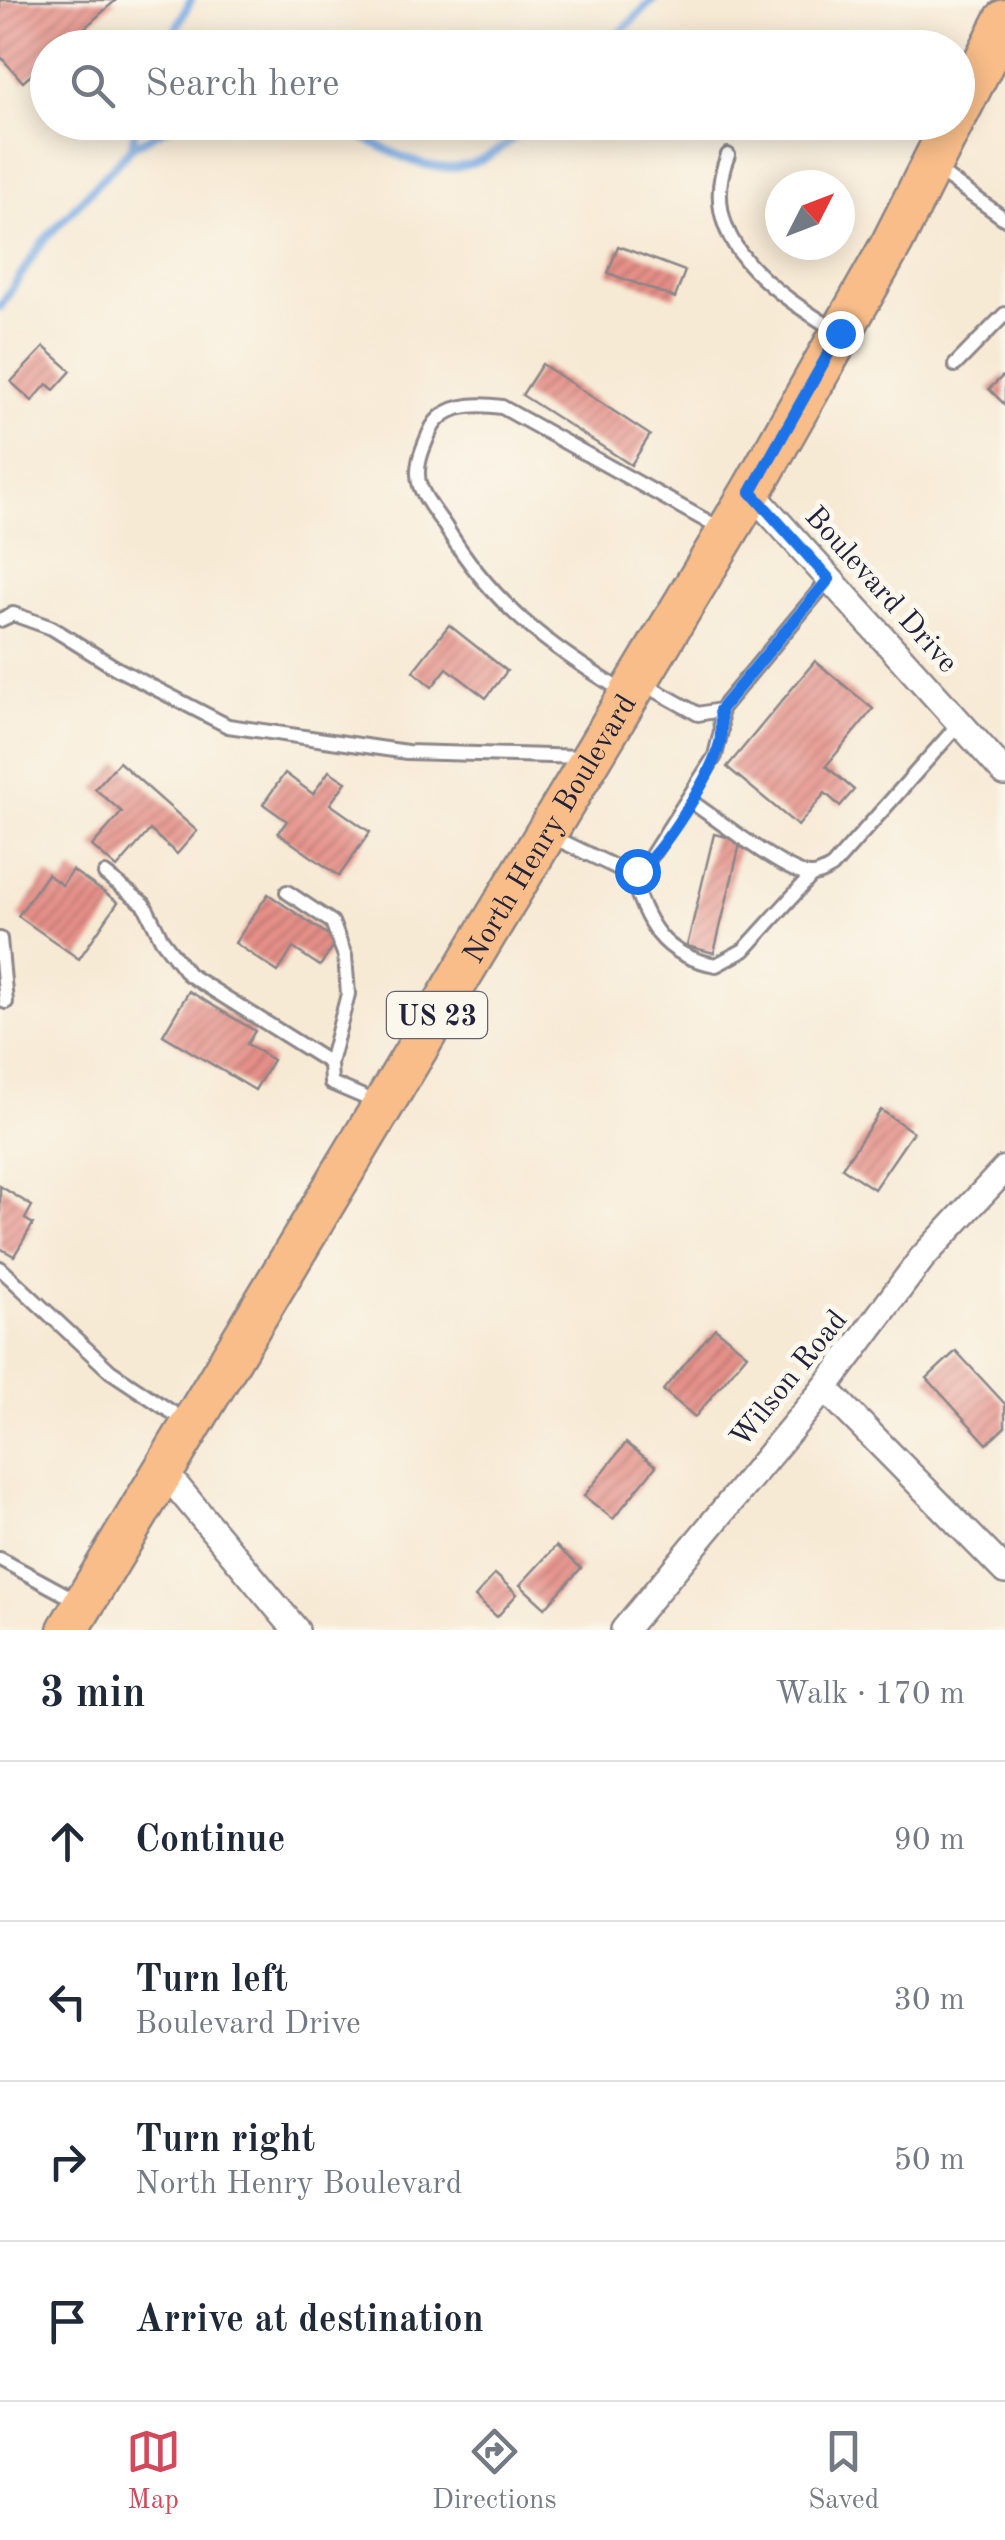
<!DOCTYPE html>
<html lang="en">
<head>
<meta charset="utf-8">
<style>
  :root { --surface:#fff; --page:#f2f2f3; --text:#1f2937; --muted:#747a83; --line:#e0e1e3; --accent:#d1495b }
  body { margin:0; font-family:"Old Standard TT",serif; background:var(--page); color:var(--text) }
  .compass { position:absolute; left:765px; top:170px; width:90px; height:90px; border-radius:50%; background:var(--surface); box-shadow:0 5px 25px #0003; rotate:48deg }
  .stop { position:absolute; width:30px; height:30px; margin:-22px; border:8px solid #1a73e8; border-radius:50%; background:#fff }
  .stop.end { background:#1a73e8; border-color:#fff; box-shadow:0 2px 10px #0008 }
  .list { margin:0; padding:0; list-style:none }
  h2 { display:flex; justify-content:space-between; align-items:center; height:130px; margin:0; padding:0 40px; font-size:42px }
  h2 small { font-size:32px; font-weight:400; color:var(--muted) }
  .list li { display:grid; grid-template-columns:65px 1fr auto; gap:30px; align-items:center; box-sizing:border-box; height:160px; padding:0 40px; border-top:2px solid var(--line) }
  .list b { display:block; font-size:38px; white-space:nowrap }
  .list p { margin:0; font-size:32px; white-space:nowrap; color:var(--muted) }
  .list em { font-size:32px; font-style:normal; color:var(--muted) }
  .icon { flex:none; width:55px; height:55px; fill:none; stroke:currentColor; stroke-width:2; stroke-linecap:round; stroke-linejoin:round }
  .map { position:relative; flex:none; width:1005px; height:1630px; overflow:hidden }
  .search { position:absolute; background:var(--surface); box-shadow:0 5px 25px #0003; left:30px; right:30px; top:30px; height:110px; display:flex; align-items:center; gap:25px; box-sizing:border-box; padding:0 35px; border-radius:55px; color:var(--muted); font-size:38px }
  .sheet { height:770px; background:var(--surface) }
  nav { display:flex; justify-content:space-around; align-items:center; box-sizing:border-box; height:140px; border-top:2px solid var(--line); background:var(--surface); font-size:28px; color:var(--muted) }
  nav a { display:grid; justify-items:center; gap:5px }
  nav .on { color:var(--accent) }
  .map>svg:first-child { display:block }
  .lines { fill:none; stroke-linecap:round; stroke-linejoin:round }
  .stream { stroke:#79abe5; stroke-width:8 }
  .building { fill:url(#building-hatch) }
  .service-casing { stroke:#8c8688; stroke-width:18 }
  .minor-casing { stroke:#8c8688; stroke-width:30 }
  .primary-casing { stroke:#8c8688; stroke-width:45 }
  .service { stroke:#fff; stroke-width:12 }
  .minor { stroke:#fff; stroke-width:25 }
  .primary { stroke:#f8bd89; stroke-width:40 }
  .route { stroke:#1a73e8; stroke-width:12 }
  .labels { text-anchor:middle; stroke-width:10; stroke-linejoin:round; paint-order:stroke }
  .shield { fill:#fbf7ec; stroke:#636270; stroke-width:2.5 }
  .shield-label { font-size:28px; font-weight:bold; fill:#22223b }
  .street-label { font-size:30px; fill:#22223b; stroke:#fbf7ec }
</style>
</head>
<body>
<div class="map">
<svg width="1005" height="1630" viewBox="0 0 1005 1630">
  <defs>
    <pattern id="building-hatch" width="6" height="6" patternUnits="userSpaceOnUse" patternTransform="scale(2.5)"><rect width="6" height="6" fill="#e59088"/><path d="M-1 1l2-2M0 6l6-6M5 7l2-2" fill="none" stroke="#b97570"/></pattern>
  </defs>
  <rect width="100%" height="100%" fill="#fbf7ec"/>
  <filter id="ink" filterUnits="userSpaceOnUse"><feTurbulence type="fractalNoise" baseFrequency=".01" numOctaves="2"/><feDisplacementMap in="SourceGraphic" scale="20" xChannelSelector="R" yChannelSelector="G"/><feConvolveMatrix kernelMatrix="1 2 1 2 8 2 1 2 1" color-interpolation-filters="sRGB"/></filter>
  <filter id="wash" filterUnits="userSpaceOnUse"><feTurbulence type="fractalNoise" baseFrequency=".0048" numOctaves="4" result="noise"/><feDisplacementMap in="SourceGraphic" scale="40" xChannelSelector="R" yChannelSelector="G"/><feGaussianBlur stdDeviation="2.25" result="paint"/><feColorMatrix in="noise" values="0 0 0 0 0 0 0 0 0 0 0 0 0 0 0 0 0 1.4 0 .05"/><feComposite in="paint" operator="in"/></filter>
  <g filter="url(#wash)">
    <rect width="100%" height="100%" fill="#f7ead5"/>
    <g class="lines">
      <!-- stream -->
      <g class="stream">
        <polyline points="166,48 191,0"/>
        <polyline points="605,48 653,0"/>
        <path d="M333 122C415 163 455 200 531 122"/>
        <polyline points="132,147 136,122"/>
        <polyline points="0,307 43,241 132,147 178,122"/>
      </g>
    </g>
    <g id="blocks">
      <!-- building -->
      <g class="building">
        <polygon points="0,0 116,0 62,48 48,48 48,60 23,82 0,56"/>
        <polygon points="618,246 685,271 675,298 608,273"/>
        <polygon points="44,347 71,371 54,390 47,384 32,401 11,382"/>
        <polygon points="542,364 650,435 631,465 522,395"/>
        <polygon points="1005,374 1005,405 989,389"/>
        <polygon points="449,625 507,671 486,698 447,668 432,687 413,671"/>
        <polygon points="815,661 873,709 826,766 854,790 840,806 825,793 798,826 727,767"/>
        <polygon points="119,762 197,831 177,854 150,830 117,868 92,846 122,812 95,789"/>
        <polygon points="329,771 346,782 330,804 370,832 339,876 278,833 287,821 263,804 285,773 313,794"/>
        <polygon points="714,834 741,840 714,953 687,946"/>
        <polygon points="72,870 118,902 79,959 18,916 47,874 62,885"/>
        <polygon points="268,894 337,941 320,966 293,948 278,972 235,943"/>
        <polygon points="189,991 255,1031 247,1044 273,1060 255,1090 163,1035"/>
        <polygon points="881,1110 913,1132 874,1189 842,1168"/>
        <polygon points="0,1186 32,1206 25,1219 33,1224 14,1256 0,1248"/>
        <polygon points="715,1328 747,1354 695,1417 663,1390"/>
        <polygon points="956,1351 1005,1404 1005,1427 987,1444 927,1378"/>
        <polygon points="626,1443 656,1466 613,1519 584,1496"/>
        <polygon points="556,1546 581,1568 545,1608 520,1585"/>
        <polygon points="495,1574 517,1594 497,1617 475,1597"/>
      </g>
    </g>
  </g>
  <g filter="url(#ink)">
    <use href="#blocks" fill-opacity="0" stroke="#8c8688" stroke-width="2.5"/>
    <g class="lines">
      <defs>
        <g id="service">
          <path d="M728 155C693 241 776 293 838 332"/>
          <polyline points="937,170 1005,219"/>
          <polyline points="955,365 1005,314"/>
          <polyline points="0,620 13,614 52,628 116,668 228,726 407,752 584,757"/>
          <polyline points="644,684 698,714 720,710 829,579"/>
          <path d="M624 692C547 645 492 604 445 526 437 514 425 500 420 486 414 468 422 450 429 434 441 403 475 403 502 407L721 529"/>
          <path d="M689 800C713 816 785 873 810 875 818 876 825 871 832 867L960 723"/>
          <polyline points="553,837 630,874 645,866 715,756 721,731 720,710"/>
          <polyline points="105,874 144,904 162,940 188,974 330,1063"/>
          <path d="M630 874C648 923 660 955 716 965L744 950 812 875"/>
          <polyline points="287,892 332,922 345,956 348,994 330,1063 331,1083 380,1104"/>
          <polyline points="0,939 6,1002"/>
          <polyline points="0,1268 110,1371 188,1423"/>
          <polyline points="0,1559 81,1603"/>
        </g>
        <g id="minor">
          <polyline points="751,492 1005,773"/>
          <polyline points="825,1388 1005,1571"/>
          <polyline points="163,1470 296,1630"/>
          <polyline points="624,1630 825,1388 922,1258 1005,1169"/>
        </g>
        <g id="primary">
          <polyline points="958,113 1005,20"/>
          <path id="s1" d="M68 1630 751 492 892 243 953 122"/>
        </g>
      </defs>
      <!-- service casing -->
      <use href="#service" class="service-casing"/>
      <!-- minor casing -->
      <use href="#minor" class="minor-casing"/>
      <!-- primary casing -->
      <use href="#primary" class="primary-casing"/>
      <!-- service -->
      <use href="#service" class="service"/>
      <!-- minor -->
      <use href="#minor" class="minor"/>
      <!-- primary -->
      <use href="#primary" class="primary"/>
    </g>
  </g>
  <g class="lines" filter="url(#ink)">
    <!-- route -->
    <path class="route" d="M637 871C663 853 712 774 720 743 722 732 721 721 720 710L829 579 751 492 840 333"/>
  </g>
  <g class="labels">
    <!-- shield labels -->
    <rect class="shield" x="387" y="992" width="100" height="46" rx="8"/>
    <g class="shield-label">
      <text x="437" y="1025">US 23</text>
    </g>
    <!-- street labels -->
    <g class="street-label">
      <text transform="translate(882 589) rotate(48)" y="10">Boulevard Drive</text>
      <text dy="10" stroke="none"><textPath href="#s1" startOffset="935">North Henry Boulevard</textPath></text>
      <text transform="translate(788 1378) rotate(-51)" y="10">Wilson Road</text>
    </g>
  </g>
</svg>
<svg class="compass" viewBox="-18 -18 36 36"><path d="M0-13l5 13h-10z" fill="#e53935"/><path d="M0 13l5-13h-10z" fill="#747a83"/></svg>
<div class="stop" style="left:637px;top:871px"></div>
<div class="stop end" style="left:840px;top:333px"></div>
<div class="search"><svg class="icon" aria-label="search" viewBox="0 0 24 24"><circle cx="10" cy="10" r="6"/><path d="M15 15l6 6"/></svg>Search here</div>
</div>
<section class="sheet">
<h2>3 min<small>Walk · 170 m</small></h2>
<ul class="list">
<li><svg class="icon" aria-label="ahead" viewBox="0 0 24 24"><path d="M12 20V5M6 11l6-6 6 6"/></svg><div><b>Continue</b></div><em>90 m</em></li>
<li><svg class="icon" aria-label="left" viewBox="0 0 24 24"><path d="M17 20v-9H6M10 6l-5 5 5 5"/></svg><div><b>Turn left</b><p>Boulevard Drive</p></div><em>30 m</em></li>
<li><svg class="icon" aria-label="right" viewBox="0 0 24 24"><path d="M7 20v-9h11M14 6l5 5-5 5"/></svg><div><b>Turn right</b><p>North Henry Boulevard</p></div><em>50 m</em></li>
<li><svg class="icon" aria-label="arrive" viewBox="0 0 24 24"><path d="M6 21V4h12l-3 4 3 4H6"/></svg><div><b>Arrive at destination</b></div></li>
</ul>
</section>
<nav>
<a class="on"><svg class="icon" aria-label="map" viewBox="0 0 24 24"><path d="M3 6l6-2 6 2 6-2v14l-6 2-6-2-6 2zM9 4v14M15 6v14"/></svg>Map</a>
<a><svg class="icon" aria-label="directions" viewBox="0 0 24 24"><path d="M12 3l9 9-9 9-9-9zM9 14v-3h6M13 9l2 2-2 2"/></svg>Directions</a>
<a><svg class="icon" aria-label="saved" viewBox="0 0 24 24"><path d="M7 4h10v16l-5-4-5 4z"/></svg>Saved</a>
</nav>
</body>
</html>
